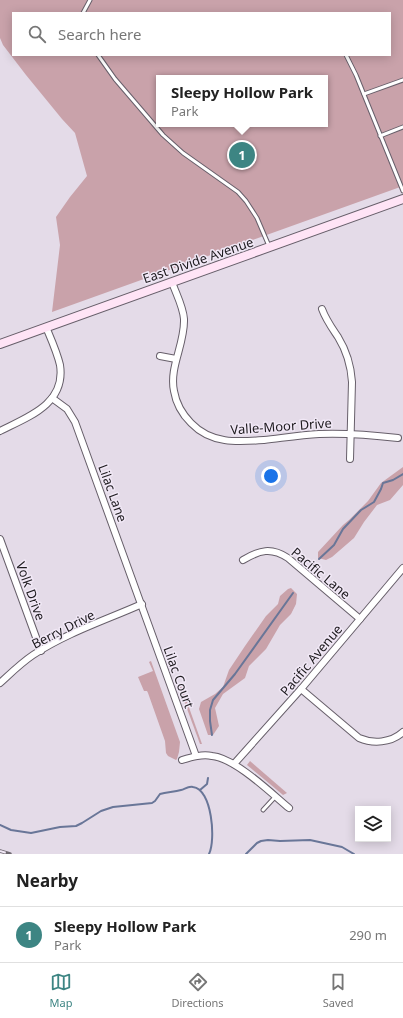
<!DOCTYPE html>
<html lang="en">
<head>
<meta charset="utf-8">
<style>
  :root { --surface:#fff; --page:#f2f2f2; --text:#222; --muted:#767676; --line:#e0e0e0; --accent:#3d8583 }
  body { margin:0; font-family:"Noto Sans",sans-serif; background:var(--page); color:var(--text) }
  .controls { position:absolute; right:12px; bottom:12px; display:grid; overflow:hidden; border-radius:0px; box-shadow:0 2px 10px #0003 }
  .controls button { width:36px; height:36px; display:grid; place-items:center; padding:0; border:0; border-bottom:1px solid var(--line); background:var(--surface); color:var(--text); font:20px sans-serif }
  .you { position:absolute; left:271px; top:476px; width:14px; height:14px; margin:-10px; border:3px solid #fff; border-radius:50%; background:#1a73e8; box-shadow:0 0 0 6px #1a73e833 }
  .badge { display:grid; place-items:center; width:26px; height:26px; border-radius:50%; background:var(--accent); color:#fff; font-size:13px; font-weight:700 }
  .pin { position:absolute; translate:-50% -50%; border:2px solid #fff; box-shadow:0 1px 4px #0006 }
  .popup { position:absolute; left:156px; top:75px; width:172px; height:52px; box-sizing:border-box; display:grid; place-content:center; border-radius:0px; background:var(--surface); filter:drop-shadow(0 1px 3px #0005); font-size:13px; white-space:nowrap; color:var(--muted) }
  .popup b { font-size:15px; color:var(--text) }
  .popup::after { content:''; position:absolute; left:50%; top:100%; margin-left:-8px; border:8px solid transparent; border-top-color:var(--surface) }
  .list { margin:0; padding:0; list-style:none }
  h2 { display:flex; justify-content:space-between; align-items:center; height:52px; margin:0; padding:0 16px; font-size:17px }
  h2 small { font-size:13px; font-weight:400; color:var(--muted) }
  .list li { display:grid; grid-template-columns:26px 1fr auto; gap:12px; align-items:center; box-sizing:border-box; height:56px; padding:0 16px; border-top:1px solid var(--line) }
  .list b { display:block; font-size:15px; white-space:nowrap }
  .list p { margin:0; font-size:13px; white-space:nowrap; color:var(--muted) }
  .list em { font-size:13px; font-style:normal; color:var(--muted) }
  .icon { flex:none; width:22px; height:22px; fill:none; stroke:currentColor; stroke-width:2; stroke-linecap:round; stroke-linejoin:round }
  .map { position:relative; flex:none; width:403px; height:854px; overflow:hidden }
  .search { position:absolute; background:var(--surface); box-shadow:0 2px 10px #0003; left:12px; right:12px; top:12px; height:44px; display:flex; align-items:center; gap:10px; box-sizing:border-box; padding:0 14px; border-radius:0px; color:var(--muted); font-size:15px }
  .sheet { height:108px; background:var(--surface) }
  nav { display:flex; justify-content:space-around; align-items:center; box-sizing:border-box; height:56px; border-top:1px solid var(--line); background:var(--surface); font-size:11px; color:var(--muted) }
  nav a { display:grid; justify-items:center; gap:2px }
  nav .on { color:var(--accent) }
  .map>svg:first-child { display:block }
  .green { fill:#c9a2aa; fill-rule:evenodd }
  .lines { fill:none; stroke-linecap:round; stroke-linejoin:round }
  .stream { stroke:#697698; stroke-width:2 }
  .lane-casing { stroke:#675f6a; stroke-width:5 }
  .street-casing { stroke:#675f6a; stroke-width:8 }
  .secondary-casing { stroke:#675f6a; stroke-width:10 }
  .lane { stroke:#fff; stroke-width:3 }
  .street { stroke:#fff; stroke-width:6 }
  .secondary { stroke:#ffe4f6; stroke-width:8 }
  .rail-casing { stroke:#6f6971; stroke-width:3.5 }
  .rail { stroke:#f1e8f6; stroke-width:2; stroke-dasharray:6; stroke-linecap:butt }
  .labels { text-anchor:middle; stroke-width:3; stroke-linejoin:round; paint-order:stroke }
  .street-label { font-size:13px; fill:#1d1a1e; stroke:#f1e8f6 }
</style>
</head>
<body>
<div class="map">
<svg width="403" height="854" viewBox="0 0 403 854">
  <rect width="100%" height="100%" fill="#e4dbe8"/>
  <!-- green -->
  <g class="green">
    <path d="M0 0H403V186L52 312 60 245 56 217 70 197 87 176 75 133 62 119 26 75 3 45 0 38ZM13 13H390V55H13ZM159 78H325V124H159Z"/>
    <polygon points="403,467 403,485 390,500 377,505 364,522 354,538 332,557 326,560 318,558 318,552 343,525 349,520 368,501 381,483"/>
    <polygon points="291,588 297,594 296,604 291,614 280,625 266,649 249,666 245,678 223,694 215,708 219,726 213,735 208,735 199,709 201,702 215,694 223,687 229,670 245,646 266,616 278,604 280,596 288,589"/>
    <polygon points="151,661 180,742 179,752 177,759 176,760 168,756 166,753 165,741 148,693 147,691 144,691 138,677 153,671 149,662"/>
    <polygon points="181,685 202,744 200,744 179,687"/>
    <polygon points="250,761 287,793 283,795 247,765"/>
  </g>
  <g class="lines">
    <!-- stream -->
    <g class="stream">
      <polyline points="319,559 334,545 343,529 361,510 374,502 381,489 383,483 393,480 403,474"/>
      <polyline points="212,735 210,721 210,710 213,700 235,674 293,593"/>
      <polyline points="200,790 207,784 208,778"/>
      <path d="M0 825 11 830 31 833 60 827 76 826 82 823 101 811 113 807 152 803 155 801 160 794C167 792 174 792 181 790 185 789 188 786 193 787 212 789 216 840 209 854"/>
      <polyline points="246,854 257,843 261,841 268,840 280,841 310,840 342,847 354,854"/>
    </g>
    <defs>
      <g id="lane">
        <polyline points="83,13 90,0"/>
        <polyline points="98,55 115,79 163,135 183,153 238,192 246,201 257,218 269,246"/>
        <polyline points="346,55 356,75 403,191"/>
        <polyline points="364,94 403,80"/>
        <polyline points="380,136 403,127"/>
        <polyline points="263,810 275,797"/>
      </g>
      <g id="street">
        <path d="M172 282C176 294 183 306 184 319 185 344 169 367 174 391 176 403 182 414 191 423 211 444 237 442 264 440 282 438 301 435 319 434 345 433 372 435 398 438"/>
        <path d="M322 309C326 320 332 328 338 337 346 350 351 366 352 382L350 459"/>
        <polyline points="160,356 176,359"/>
        <polyline points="52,398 67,409 75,422 196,756"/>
        <path d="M0 431C28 417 66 404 60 365 57 352 51 339 46 327"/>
        <polyline points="0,539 41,651"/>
        <path d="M243 560C260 550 271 547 288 558L360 619"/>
        <path d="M0 683C11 673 21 663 33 655 66 633 106 620 142 604"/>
        <path d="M301 689 359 738C373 744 391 743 403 732"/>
        <path d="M182 760C192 757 202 754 212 756 235 758 271 793 289 808"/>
        <polyline points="234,764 301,689 403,568"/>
      </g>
      <polyline id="secondary" points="0,344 403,199"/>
    </defs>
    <!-- lane casing -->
    <use href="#lane" class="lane-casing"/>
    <!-- street casing -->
    <use href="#street" class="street-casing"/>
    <!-- secondary casing -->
    <use href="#secondary" class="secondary-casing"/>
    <!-- lane -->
    <use href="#lane" class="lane"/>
    <!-- street -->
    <use href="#street" class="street"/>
    <!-- secondary -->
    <use href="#secondary" class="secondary"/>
    <defs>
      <polyline id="rail" points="0,851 10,854"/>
    </defs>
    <!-- rail casing -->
    <use href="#rail" class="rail-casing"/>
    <!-- rail -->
    <use href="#rail" class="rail"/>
  </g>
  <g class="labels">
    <!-- street labels -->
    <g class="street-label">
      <text transform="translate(198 260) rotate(-19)" y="5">East Divide Avenue</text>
      <text transform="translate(281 426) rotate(-4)" y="5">Valle-Moor Drive</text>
      <text transform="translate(113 493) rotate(70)" y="5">Lilac Lane</text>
      <text transform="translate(321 573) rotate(40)" y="5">Pacific Lane</text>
      <text transform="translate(31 591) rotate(70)" y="5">Volk Drive</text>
      <text transform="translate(63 629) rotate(-27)" y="5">Berry Drive</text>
      <text transform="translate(311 660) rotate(-50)" y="5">Pacific Avenue</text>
      <text transform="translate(179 677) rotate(70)" y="5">Lilac Court</text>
    </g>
  </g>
</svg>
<div class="controls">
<button><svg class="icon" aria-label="layers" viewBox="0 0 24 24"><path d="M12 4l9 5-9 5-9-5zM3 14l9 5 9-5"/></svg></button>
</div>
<div class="you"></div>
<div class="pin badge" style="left:242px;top:155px">1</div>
<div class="popup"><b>Sleepy Hollow Park</b>Park</div>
<div class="search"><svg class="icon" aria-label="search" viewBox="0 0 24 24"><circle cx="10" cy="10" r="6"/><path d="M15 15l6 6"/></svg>Search here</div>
</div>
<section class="sheet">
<h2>Nearby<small></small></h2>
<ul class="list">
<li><span class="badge">1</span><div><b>Sleepy Hollow Park</b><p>Park</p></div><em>290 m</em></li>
</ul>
</section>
<nav>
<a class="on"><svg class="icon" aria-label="map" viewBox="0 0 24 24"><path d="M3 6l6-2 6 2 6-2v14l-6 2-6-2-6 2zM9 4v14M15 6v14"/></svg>Map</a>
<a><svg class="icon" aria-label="directions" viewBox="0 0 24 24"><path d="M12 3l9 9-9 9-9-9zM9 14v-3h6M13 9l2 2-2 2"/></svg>Directions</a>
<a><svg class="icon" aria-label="saved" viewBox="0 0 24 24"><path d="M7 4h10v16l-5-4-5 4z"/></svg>Saved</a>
</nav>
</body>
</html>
